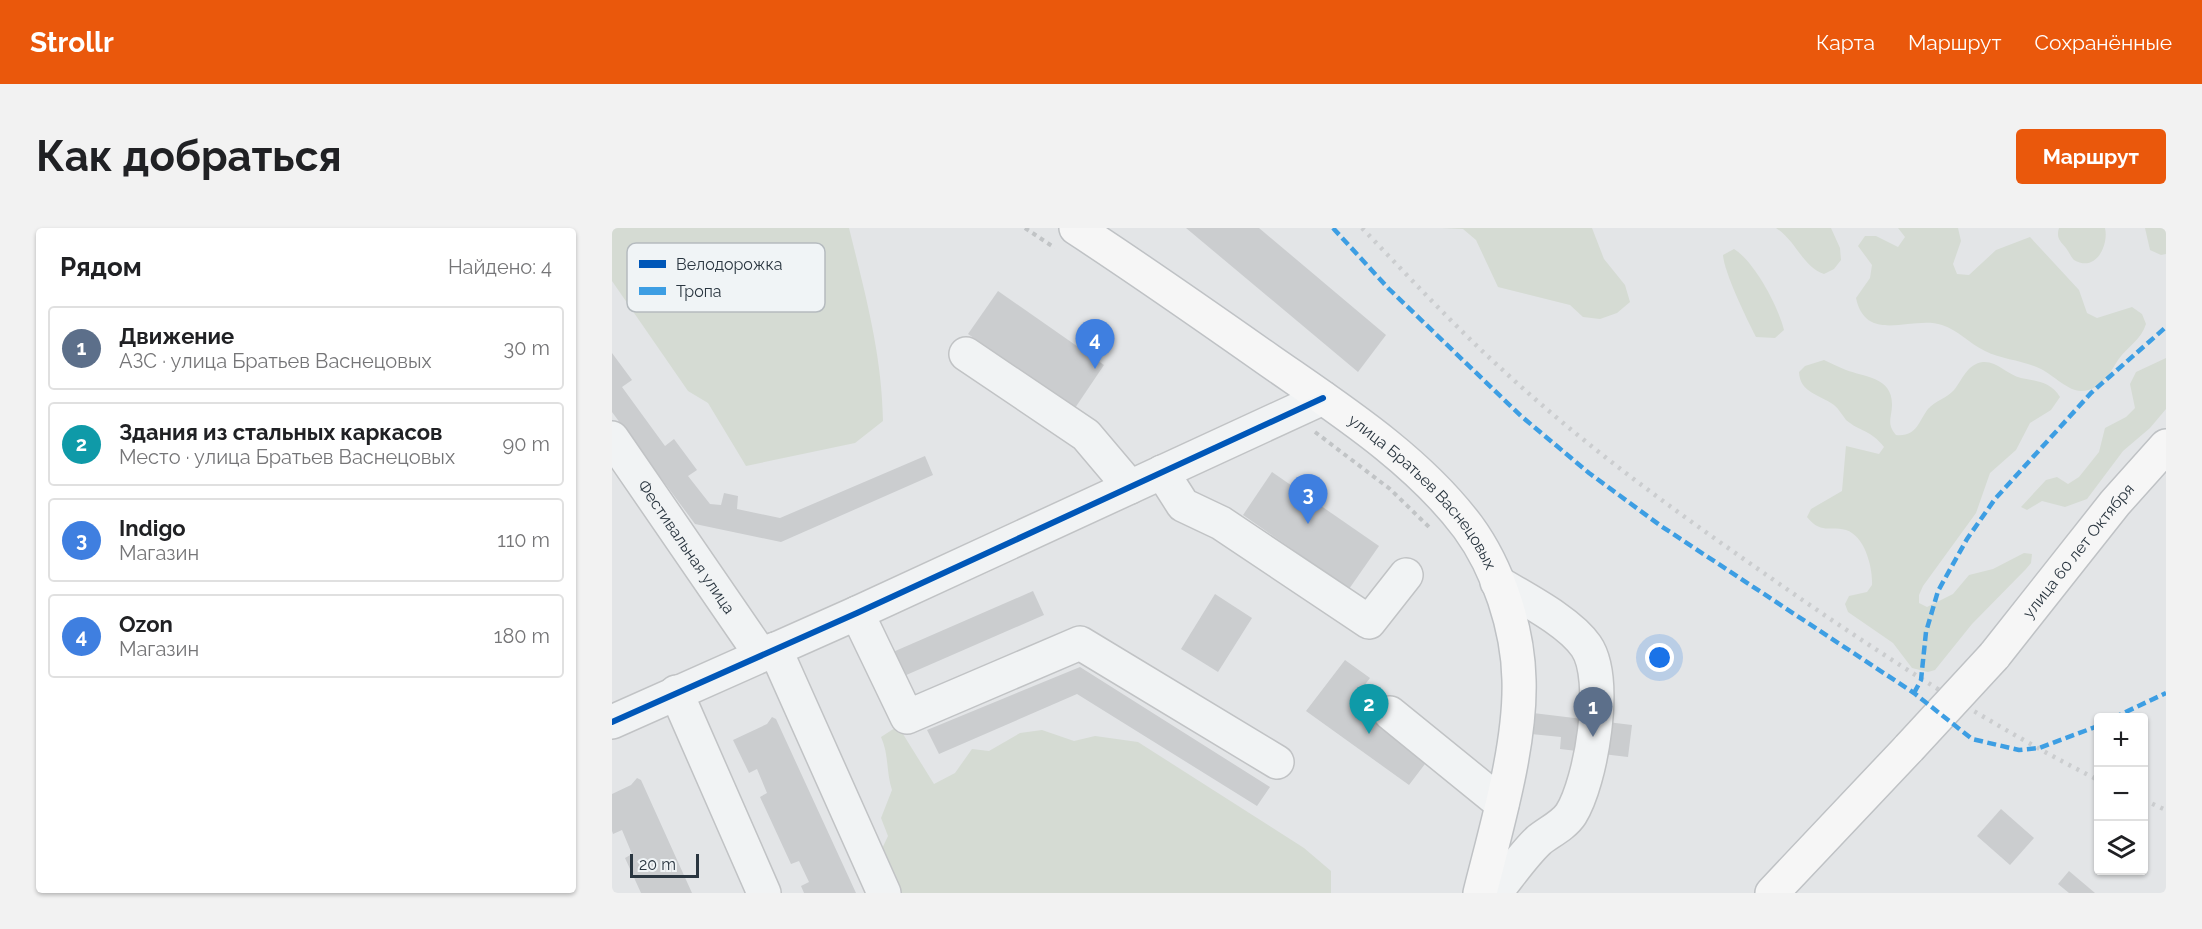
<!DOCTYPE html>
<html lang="ru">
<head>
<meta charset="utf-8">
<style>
  :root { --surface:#fff; --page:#f2f2f2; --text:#202124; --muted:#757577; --line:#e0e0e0; --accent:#ea580c }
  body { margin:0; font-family:Raleway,sans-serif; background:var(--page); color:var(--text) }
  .controls { position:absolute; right:18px; bottom:18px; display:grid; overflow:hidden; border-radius:6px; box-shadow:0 2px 4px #0004 }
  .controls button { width:54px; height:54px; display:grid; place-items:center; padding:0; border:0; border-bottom:2px solid var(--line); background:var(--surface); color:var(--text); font:30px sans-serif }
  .scale { position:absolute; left:18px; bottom:15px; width:69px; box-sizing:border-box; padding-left:6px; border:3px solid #2a3640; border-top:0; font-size:16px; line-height:21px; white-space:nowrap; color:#2a3640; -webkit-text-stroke:4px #f0f4f6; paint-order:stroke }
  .you { position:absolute; left:1048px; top:430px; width:21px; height:21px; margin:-15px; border:4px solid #fff; border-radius:50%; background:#1a73e8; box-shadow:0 0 0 9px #1a73e833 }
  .badge { display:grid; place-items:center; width:39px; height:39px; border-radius:50%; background:var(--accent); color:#fff; font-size:20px; font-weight:700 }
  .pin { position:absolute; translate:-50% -50px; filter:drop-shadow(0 2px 3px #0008) }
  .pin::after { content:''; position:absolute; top:32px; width:21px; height:18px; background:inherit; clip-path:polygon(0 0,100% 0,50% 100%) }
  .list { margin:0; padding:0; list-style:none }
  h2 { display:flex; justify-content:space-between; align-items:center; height:78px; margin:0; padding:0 24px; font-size:26px }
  h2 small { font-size:20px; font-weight:400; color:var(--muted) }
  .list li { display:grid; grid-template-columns:39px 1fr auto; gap:18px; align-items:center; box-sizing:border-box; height:84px; margin:0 12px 12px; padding:0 12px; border:2px solid var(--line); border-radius:6px }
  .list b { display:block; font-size:22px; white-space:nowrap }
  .list p { margin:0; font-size:20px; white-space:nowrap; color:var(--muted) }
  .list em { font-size:20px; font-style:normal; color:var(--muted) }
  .icon { flex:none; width:33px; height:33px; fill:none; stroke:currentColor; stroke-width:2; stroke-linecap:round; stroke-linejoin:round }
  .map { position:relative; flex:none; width:1554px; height:665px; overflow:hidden; border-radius:6px }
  header { display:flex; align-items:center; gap:36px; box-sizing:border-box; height:84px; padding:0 30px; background:var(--accent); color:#fff }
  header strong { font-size:28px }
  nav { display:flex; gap:33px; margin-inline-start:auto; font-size:21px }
  .intro { display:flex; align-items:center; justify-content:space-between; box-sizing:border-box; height:144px; padding:0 36px }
  h1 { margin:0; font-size:42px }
  .button { padding:15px 27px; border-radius:6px; background:var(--accent); color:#fff; font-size:21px; font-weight:700 }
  main { display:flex; gap:36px; padding:0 36px }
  aside { flex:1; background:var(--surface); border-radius:6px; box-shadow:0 2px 4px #0004 }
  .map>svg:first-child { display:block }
  .green { fill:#d5dbd3 }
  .building { fill:#cbcdcf }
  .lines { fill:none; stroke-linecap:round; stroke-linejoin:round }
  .minor-casing { stroke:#c1c3c5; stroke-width:36 }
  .major-casing { stroke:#bfc2c5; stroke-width:36 }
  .path { stroke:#c1c4c6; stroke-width:4; stroke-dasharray:4.5 4.5; stroke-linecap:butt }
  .minor { stroke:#f1f3f4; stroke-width:33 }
  .major { stroke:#f6f6f6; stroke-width:33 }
  .rail { stroke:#cbcdcf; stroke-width:4.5; stroke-dasharray:3 6; stroke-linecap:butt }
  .major-bridge-casing { stroke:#bfc2c5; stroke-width:36; stroke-linecap:butt }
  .major-bridge { stroke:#f6f6f6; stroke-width:33 }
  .quiet { stroke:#3d9ee3; stroke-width:4.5; stroke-dasharray:9 4.5; stroke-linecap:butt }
  .cycleway-casing { stroke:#f0f4f6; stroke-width:10 }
  .cycleway { stroke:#0057b8; stroke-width:6 }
  .labels { text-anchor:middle; stroke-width:6; stroke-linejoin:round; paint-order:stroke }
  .street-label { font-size:16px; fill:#2a3640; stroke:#f0f4f6 }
  .key { fill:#f0f4f6; stroke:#b5bbbf; stroke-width:1.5 }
  .key-label { font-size:16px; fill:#2a3640 }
</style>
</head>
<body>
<header>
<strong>Strollr</strong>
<nav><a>Карта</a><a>Маршрут</a><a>Сохранённые</a></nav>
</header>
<div class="intro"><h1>Как добраться</h1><a class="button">Маршрут</a></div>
<main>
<aside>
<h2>Рядом<small>Найдено: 4</small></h2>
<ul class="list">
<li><span class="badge" style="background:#5c6f8a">1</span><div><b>Движение</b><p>АЗС · улица Братьев Васнецовых</p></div><em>30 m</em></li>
<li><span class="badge" style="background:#0f9aa8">2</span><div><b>Здания из стальных каркасов</b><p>Место · улица Братьев Васнецовых</p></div><em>90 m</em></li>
<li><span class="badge" style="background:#3f7fe0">3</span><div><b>Indigo</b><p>Магазин</p></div><em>110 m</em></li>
<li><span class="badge" style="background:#3f7fe0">4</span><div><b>Ozon</b><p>Магазин</p></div><em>180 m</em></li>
</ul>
</aside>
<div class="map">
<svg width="1554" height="665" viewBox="0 0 1554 665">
  <rect width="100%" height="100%" fill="#e3e5e7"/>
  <!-- green -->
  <g class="green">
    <path d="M0 0H237C253 65 270 126 271 193L243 215 134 238 96 175 76 163 0 53Z"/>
    <polygon points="830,0 980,0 992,31 1013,57 1018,74 1005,85 988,91 971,89 958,77 886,59 864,12 851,1"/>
    <path d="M1164 0H1219L1228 20 1229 32 1222 41 1212 46C1191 39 1184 13 1164 0Z"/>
    <path d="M1286 0H1346L1349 13 1341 36 1345 46 1357 47 1384 22 1418 9 1467 62 1475 85 1485 90 1520 79 1530 86 1534 96C1529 112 1516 118 1506 132 1498 145 1488 163 1469 163 1456 163 1441 147 1429 141 1411 132 1391 132 1373 123 1358 116 1346 102 1330 97 1300 87 1254 117 1244 70L1258 50 1260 37 1246 18 1253 8H1264L1286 19 1293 9Z"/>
    <path d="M1447 0H1493C1497 17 1484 45 1462 32 1459 29 1457 24 1454 20 1448 13 1444 10 1447 0Z"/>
    <polygon points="1533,0 1554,0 1554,26 1549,27 1538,22"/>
    <path d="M1122 21C1142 33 1166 78 1172 102L1163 110 1144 109C1135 92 1112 44 1111 27Z"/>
    <polygon points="1554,130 1554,181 1538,200 1511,223 1475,271 1453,279 1430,273 1415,282 1409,279 1434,252 1445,249 1456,256 1467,249 1487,224 1493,200 1514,189 1523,180 1518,156 1524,144"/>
    <path d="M1212 132C1219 135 1226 139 1234 142 1252 149 1280 149 1280 176 1280 190 1274 195 1284 207 1305 209 1306 194 1316 181 1323 173 1335 170 1342 162 1351 151 1355 136 1371 134 1385 133 1396 147 1409 150 1425 153 1439 154 1448 169L1439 182 1418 195 1404 222 1378 245 1364 285 1311 358 1307 367V375L1315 379 1341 366 1357 347 1381 341 1412 325 1420 326 1419 335 1414 341 1360 396 1323 442 1316 444 1300 440 1281 415 1236 384 1233 376 1237 368 1255 364 1260 357C1261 340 1253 308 1234 302 1216 297 1210 307 1195 289L1199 281 1230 263 1234 218 1267 226 1272 219C1258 201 1248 204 1234 192 1230 187 1227 181 1222 177 1207 166 1188 165 1187 144L1193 138Z"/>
    <path d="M286 498 322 556 343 545 360 521 377 523 408 505 430 502 462 513 483 508 526 514 692 620 719 643V665H287L266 629 276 608 269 590 280 562C274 544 277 526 269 509Z"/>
  </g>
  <!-- building -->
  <g class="building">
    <polygon points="574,0 647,0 774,107 746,144"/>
    <polygon points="386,63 492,137 463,180 356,106"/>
    <polygon points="0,125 20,152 10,159 53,218 62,211 85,242 76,248 98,276 109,277 112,265 126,268 125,281 168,290 313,228 321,247 169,314 83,296 0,184"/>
    <polygon points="660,244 767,318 737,361 631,287"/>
    <polygon points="421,363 432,387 292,448 281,424"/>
    <polygon points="603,366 640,390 606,444 569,421"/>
    <polygon points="733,432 758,450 742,471 819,528 797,557 694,483"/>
    <polygon points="468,439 658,559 645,578 465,466 327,526 315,502"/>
    <polygon points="921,485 1020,497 1016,529 948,521 949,509 919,506"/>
    <polygon points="160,489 164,491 244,665 192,665 189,658 197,654 187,633 179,636 148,569 155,565 145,541 137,545 121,512 155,496"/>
    <polygon points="25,550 29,552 80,665 29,665 13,630 20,626 10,602 1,606 0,603 0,566 19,557"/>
    <polygon points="1389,581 1422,610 1398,637 1365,608"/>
    <polygon points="1457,643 1483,665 1457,665 1446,656"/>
  </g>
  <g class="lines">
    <defs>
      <g id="minor">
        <polyline points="354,126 474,207 518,259"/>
        <path id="s1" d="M0 210 149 427"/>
        <polyline points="550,244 571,277 609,295 757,394 794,347"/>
        <polyline points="245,385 295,489 468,415 665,534"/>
        <polyline points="163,421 272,665"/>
        <polyline points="64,464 152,665"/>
        <polyline points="778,485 890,576"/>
        <polyline points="0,494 245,385 711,170"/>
        <path d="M883 665C897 648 911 627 927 612 937 604 952 597 959 586 979 554 997 451 974 418 957 393 911 370 885 354"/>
      </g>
      <g id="major">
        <path id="s2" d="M464 0C530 43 594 88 658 133 727 181 805 231 856 299 886 340 906 400 907 452 909 517 884 601 868 665"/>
        <path id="s3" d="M1382 428 1503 275 1554 218"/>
        <polyline points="1160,665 1297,520"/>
      </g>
    </defs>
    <!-- minor casing -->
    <use href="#minor" class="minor-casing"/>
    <!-- major casing -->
    <use href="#major" class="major-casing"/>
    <!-- path -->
    <g class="path">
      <polyline points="413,0 443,20"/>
      <polyline points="703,204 778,261 819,301"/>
    </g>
    <!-- minor -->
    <use href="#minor" class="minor"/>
    <!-- major -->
    <use href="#major" class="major"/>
    <!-- rail -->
    <g class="rail">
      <path d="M750 0C797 49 843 99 894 145 985 229 1087 300 1189 371 1285 437 1382 499 1486 552"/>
      <polyline points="1532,572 1554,582"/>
    </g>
    <defs>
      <polyline id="major-bridge" points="1297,520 1382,428"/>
    </defs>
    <!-- major-bridge casing -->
    <use href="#major-bridge" class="major-bridge-casing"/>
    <!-- major-bridge -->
    <use href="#major-bridge" class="major-bridge"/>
    <!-- quiet -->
    <g class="quiet">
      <polyline points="721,0 777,61 909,188 977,245 1049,298 1302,465 1360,511 1407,522 1427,520 1486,498"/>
      <polyline points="1302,465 1309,452 1314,404 1326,363 1355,311 1383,271 1479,165 1554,99"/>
      <polyline points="1501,490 1554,465"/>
    </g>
    <defs>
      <polyline id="cycleway" points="0,494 245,385 711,170"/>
    </defs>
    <!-- cycleway casing -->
    <use href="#cycleway" class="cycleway-casing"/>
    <!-- cycleway -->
    <use href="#cycleway" class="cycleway"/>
  </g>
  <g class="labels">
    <!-- street labels -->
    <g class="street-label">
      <text dy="6" stroke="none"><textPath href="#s2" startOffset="438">улица Братьев Васнецовых</textPath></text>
      <text dy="6" stroke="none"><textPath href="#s1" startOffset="132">Фестивальная улица</textPath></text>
      <text dy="6" stroke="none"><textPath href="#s3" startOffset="135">улица 60 лет Октября</textPath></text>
    </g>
  </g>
  <!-- legend -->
  <rect x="15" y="15" width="198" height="69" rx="9" class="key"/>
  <rect x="27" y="32" width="27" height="8" fill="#0057b8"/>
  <rect x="27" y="59" width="27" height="8" fill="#3d9ee3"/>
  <g class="key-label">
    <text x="64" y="42">Велодорожка</text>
    <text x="64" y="69">Тропа</text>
  </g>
</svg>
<div class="controls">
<button>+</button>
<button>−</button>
<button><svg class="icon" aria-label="layers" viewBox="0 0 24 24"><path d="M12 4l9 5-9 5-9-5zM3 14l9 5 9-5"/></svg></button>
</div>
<div class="scale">20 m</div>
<div class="you"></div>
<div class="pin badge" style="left:981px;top:509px;background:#5c6f8a">1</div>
<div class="pin badge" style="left:757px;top:506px;background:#0f9aa8">2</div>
<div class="pin badge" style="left:696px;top:296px;background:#3f7fe0">3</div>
<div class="pin badge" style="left:483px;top:141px;background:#3f7fe0">4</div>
</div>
</main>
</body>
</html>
